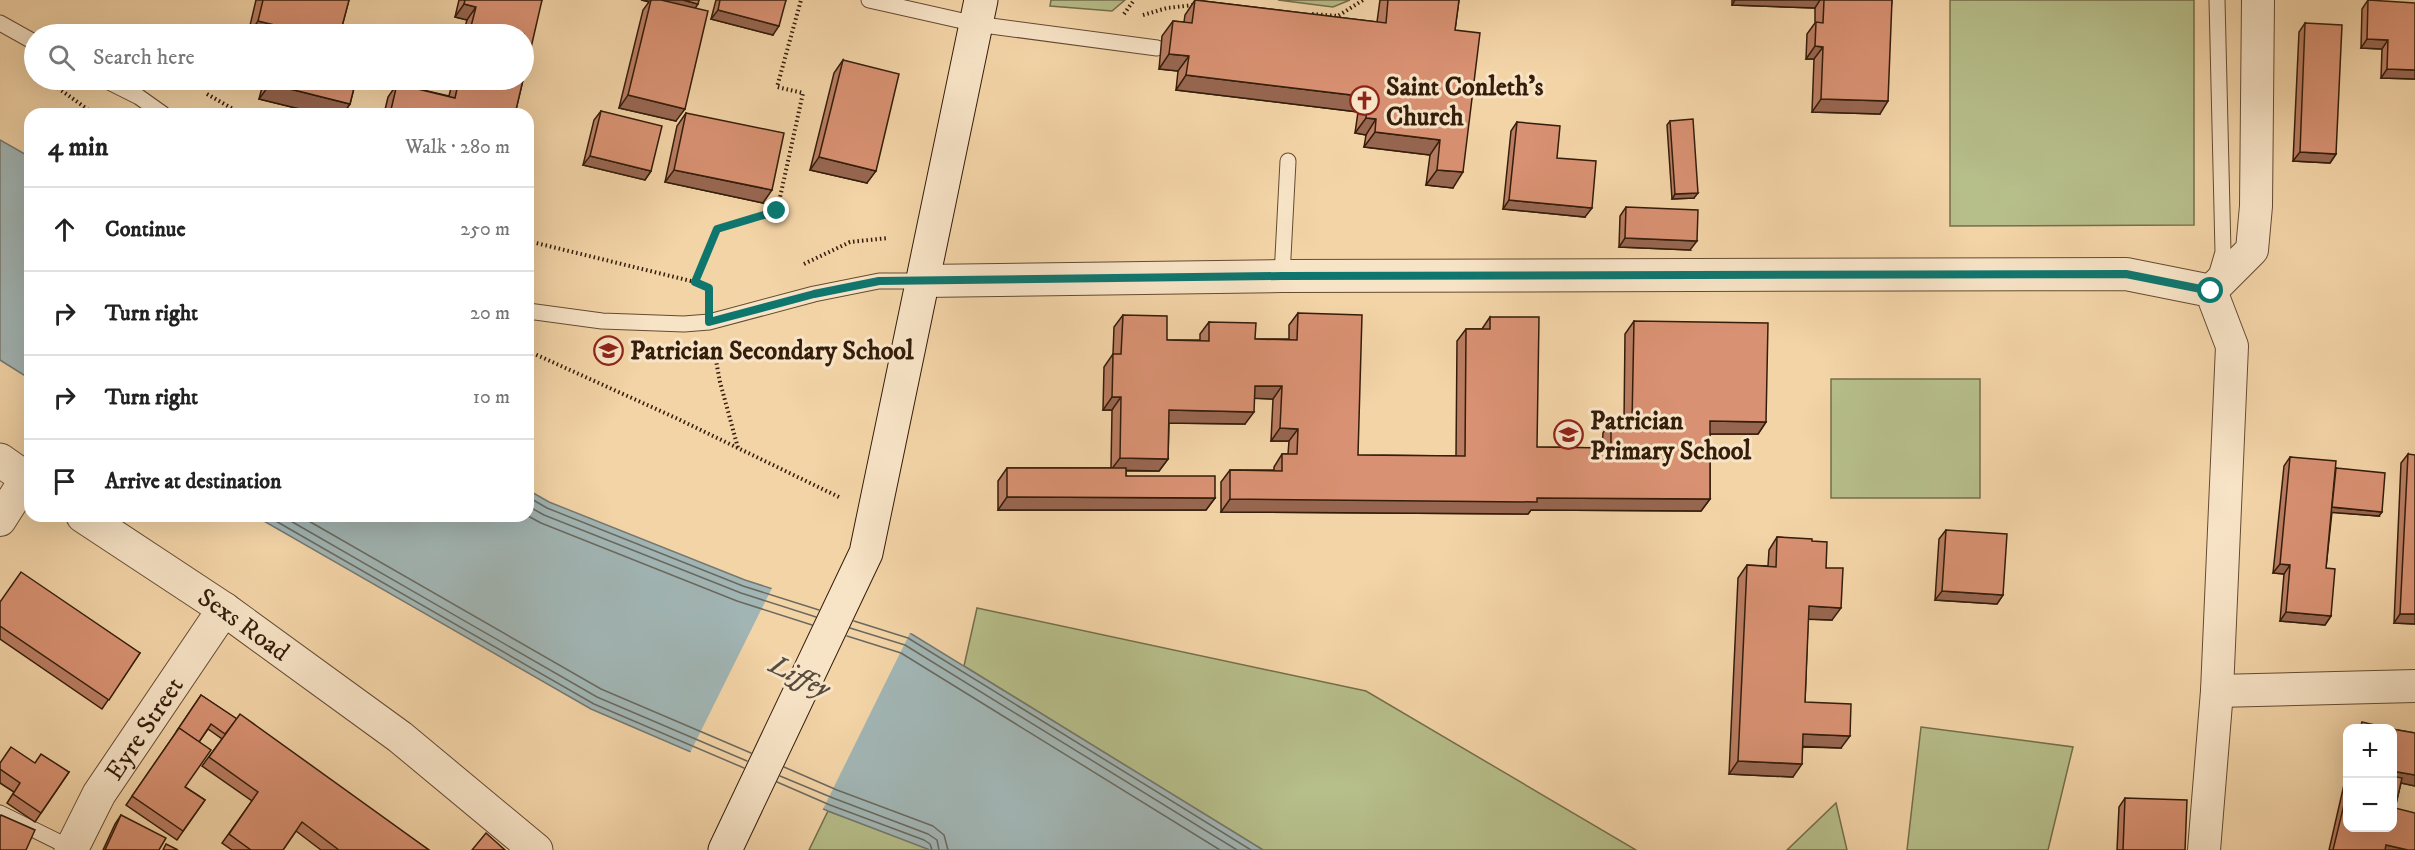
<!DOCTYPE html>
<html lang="en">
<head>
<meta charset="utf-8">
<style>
  :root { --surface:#fff; --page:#f6f6f6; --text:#222; --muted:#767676; --line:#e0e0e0 }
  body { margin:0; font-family:"IM FELL DW Pica",serif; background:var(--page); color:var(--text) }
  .controls { position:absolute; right:18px; bottom:18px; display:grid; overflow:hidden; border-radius:12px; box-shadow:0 6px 24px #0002 }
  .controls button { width:54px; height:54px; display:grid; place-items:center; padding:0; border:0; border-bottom:2px solid var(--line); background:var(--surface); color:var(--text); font:30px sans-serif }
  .stop { position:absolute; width:18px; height:18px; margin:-14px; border:4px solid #0f766e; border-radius:50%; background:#fff }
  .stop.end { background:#0f766e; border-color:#fff; box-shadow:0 2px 6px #0008 }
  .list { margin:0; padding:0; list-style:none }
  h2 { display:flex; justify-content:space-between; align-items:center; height:78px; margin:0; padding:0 24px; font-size:26px }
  h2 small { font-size:20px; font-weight:400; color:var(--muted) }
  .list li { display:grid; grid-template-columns:39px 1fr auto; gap:18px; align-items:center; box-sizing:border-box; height:84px; padding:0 24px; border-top:2px solid var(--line) }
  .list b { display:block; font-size:22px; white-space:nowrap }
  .list em { font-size:20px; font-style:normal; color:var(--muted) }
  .icon { flex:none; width:33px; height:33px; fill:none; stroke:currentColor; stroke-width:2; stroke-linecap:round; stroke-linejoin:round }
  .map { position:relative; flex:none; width:2415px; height:850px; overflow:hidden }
  .search { position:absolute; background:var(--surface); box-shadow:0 6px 24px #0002; left:24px; top:24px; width:510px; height:66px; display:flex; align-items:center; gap:15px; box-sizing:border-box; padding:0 21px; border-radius:33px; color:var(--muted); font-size:22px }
  .panel { position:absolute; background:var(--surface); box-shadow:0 6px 24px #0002; left:24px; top:108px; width:510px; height:414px; border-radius:18px }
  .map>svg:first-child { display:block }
  .green { fill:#b6be8a; stroke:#756e4a; stroke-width:1.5 }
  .water { fill:#a1b5b4; stroke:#757870; stroke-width:1.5 }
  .pier { fill:#f3d4a7 }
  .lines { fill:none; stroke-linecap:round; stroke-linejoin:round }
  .shore { stroke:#6a6960; stroke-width:1.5 }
  .service-casing { stroke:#644b32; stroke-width:17 }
  .minor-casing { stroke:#644b32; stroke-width:34 }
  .tertiary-casing { stroke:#644b32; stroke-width:35 }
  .secondary-casing { stroke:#341d0b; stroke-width:35 }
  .path { stroke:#341d0b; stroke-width:4; stroke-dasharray:1.5 3; stroke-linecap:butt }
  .service { stroke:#f7e3c6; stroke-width:15 }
  .minor { stroke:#f7e3c6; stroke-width:32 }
  .tertiary { stroke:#f7e3c6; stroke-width:33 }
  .secondary { stroke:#f7e3c6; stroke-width:33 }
  .wall { fill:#ba7d62; stroke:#341d0b; stroke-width:1.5 }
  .shaded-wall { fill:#976650; stroke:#341d0b; stroke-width:1.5 }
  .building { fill:#d89172; stroke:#341d0b; stroke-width:1.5 }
  .route { stroke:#0f766e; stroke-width:8 }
  .labels { text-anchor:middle; stroke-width:6; stroke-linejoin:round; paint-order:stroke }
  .poi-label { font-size:26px; font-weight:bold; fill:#341d0b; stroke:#f7e3c6; text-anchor:start }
  .street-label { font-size:26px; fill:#341d0b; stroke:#f7e3c6 }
  .water-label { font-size:27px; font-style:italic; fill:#554b3e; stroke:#f7e3c6 }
</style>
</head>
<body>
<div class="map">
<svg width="2415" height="850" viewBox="0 0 2415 850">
  <rect width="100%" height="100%" fill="#f3d4a7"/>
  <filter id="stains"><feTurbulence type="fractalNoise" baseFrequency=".00333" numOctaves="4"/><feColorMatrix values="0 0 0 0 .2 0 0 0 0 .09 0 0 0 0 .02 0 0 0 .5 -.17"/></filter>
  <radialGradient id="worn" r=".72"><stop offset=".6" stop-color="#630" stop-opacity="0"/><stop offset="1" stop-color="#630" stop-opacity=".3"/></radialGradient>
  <!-- green -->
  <g class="green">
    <polygon points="1051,0 1125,0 1112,11 1050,6"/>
    <polygon points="1278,0 1350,0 1333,7"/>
    <polygon points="1950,0 2194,0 2194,225 1950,226"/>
    <rect x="1831" y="379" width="149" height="119"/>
    <polygon points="977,608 1366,691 1636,850 1263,850 964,666"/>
    <polygon points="1921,727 2073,747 2048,850 1907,850"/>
    <polygon points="1836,803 1847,850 1787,850"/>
    <polygon points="828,811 922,846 930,850 809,850"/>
  </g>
  <!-- water -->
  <g class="water">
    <polygon points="0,140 30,157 30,379 0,360"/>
    <polygon points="528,490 549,502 745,580 910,633 1263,850 930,850 828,811 591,709 255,516 528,516"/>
  </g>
  <!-- pier -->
  <polygon class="pier" points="773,586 911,630 918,634 910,633 822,811 689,755"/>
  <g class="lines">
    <!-- shore -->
    <g class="shore">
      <polyline points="528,497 547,508 743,586 819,610"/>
      <polyline points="528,506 544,515 741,593 816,617"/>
      <polyline points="267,516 594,704 744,768"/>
      <polyline points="282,516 597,697 747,761"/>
      <polyline points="300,516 601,689 751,753"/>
      <polyline points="528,516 541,523 737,601 812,625"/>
      <polyline points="854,621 908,638 1251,850"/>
      <polyline points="850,628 905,645 1237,850"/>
      <polyline points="847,636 901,653 1220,850"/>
      <polyline points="784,767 837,790 933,826 944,835 948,850"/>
      <polyline points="780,776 833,798 928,834 937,840 939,850"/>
      <polyline points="777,782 830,805 924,840 930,844 932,850"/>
    </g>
    <defs>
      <g id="service">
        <polyline points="869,0 976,24 1157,48"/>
        <polyline points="0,23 34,42"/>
        <polyline points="105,80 139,97 163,114"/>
        <polyline points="1282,276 1288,161"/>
        <polyline points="2216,276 2223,252 2217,0"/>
        <polyline points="528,311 602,321 684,324 709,322 814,294 879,281 923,281"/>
        <polyline points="0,813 75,850"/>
      </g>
      <g id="minor">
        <polyline points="923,281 1282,276 2126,274 2211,291 2232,346 2217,691 2204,850"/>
        <polyline points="2211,291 2252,250 2256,206 2258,0"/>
        <polyline points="0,520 26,479"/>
        <polyline points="2217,691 2415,686"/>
      </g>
      <g id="tertiary">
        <polyline points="0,460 30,481"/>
        <path id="s1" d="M83 516 224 609 400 737 536 850"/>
        <path id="s2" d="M71 850 99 794 224 609"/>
      </g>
      <polyline id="secondary" points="725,850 866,553 981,0"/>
    </defs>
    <!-- service casing -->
    <use href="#service" class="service-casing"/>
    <!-- minor casing -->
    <use href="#minor" class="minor-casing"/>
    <!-- tertiary casing -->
    <use href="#tertiary" class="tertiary-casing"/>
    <!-- secondary casing -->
    <use href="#secondary" class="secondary-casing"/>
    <!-- path -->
    <g class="path">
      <polyline points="1124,14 1134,0"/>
      <polyline points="1312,14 1338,16 1363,0"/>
      <polyline points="1143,15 1167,8 1194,5"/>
      <polyline points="47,80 94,114"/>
      <polyline points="207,94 242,114"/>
      <polyline points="528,241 695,282"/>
      <polyline points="804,264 850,242 888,238"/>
      <polyline points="709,291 709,288 695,282 717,229 777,211 803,93 777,87 801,0"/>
      <polyline points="714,350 720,382 738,448"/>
      <polyline points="528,351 676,418 841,498"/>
    </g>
    <!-- service -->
    <use href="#service" class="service"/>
    <!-- minor -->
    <use href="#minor" class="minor"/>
    <!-- tertiary -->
    <use href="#tertiary" class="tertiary"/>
    <!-- secondary -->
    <use href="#secondary" class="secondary"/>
  </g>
  <!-- wall -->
  <g class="wall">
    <polygon points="256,0 349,0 340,34 248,34"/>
    <polygon points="459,0 542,0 524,34 463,34 467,20 455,17"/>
    <polygon points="641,0 699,0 695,8 676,121 619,108 643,10 649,2"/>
    <polygon points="716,0 786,0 773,35 711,19"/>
    <polygon points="1195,0 1377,22 1380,0 1459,0 1455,30 1453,188 1426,185 1430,155 1364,147 1366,135 1355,133 1358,112 1176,90 1178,71 1159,69 1162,36 1173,21 1184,22 1185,15"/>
    <polygon points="1732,0 1892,0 1880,114 1812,112 1814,59 1806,59 1807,34 1815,23 1815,8 1732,5"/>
    <polygon points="2368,0 2415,79 2381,78 2382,49 2361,48 2362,9"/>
    <polygon points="2305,23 2336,154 2330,163 2293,161 2299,32"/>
    <polygon points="843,60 867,183 810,170 834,73"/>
    <polygon points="264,80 356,80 350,104 343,114 320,114 259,99"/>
    <polygon points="453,80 523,80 515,114 384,114 388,97 397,84 449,96"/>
    <polygon points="601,111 651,171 645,180 583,165 594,120"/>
    <polygon points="686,113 763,203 665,182 677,126"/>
    <polygon points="1670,121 1694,198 1672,199 1667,125"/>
    <polygon points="1517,122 1557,158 1585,217 1503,209 1511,131"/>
    <polygon points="1626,207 1690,250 1619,247 1620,216"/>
    <polygon points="1298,313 1358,455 1456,456 1457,341 1466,329 1482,329 1490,317 1537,447 1602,448 1603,433 1611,420 1624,421 1625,334 1634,321 1766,422 1758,434 1710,434 1710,499 1701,511 1531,510 1528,514 1221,512 1221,482 1230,470 1274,470 1274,467 1282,454 1288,454 1289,441 1271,441 1273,399 1254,398 1245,424 1169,423 1168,459 1159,471 1126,471 1126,476 1215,498 1206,510 998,510 998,481 1007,468 1111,468 1112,410 1103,410 1104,367 1113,354 1114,327 1123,315 1167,340 1200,340 1200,334 1209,322 1255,339 1289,339 1289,325"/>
    <polygon points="2408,454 2415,624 2394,623 2401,463"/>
    <polygon points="2290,457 2336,468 2379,516 2332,512 2326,568 2331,616 2325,625 2280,621 2284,574 2273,573 2284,466"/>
    <polygon points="1946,530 2003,595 1997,604 1935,600 1939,539"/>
    <polygon points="1777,537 1812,541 1826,568 1832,620 1808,619 1805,702 1841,748 1803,747 1793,777 1729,774 1738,578 1747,565 1768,566 1769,550"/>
    <polygon points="0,602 140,653 102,709 0,639"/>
    <polygon points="201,695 429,850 321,850 296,831 283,850 232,850 222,843 252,801 202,766 222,739 208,729 199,742 185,787 205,800 177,840 126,805 173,737"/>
    <polygon points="2392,729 2415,733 2415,786 2401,783 2395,808 2415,850 2329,850 2346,776 2348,774 2348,828"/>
    <polygon points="0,763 69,772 35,822 7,803 14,792 0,783"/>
    <polygon points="2125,798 2185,850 2117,850 2119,807"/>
    <polygon points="121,815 159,850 103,850 115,824"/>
  </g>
  <!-- shaded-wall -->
  <g class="shaded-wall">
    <polygon points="651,0 683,0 698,4 692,13"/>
    <polygon points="1735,0 1820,0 1815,8 1732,5"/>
    <polygon points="464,4 476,7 467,20 455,17"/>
    <polygon points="718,10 779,26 773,35 711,19"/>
    <polygon points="258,21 283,27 278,34 249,34"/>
    <polygon points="2367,39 2388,40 2382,49 2361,48"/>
    <polygon points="1815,46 1823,47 1814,59 1806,59"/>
    <polygon points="1169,54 1189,56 1178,71 1159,69"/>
    <polygon points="2387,69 2415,70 2415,79 2381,78"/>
    <polygon points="1186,75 1368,97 1358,112 1176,90"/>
    <polygon points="270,84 350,104 343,114 320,114 259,99"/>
    <polygon points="628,95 685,109 676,121 619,108"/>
    <polygon points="1821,99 1888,101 1880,114 1812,112"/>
    <polygon points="1366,118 1376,119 1366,135 1355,133"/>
    <polygon points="1375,132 1440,140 1430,155 1364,147"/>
    <polygon points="2300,152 2336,154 2330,163 2293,161"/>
    <polygon points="590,156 651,171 645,180 583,165"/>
    <polygon points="819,157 876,171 867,183 810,170"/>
    <polygon points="674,170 772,190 763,203 665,182"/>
    <polygon points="1437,170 1463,172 1453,188 1426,185"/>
    <polygon points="1698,193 1694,198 1672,199 1675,194"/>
    <polygon points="1509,200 1592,208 1585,217 1503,209"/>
    <polygon points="1625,238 1697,241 1690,250 1619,247"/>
    <polygon points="1255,386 1282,386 1273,399 1246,398"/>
    <polygon points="1112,397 1121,397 1112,410 1103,410"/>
    <polygon points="1169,410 1254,412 1245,424 1160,423"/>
    <polygon points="1710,421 1766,422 1758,434 1702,434"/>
    <polygon points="1280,428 1298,429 1289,441 1271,441"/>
    <polygon points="1120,458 1168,459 1159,471 1111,470"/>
    <polygon points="1007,497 1215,498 1206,510 998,510"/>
    <polygon points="1537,498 1710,499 1701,511 1531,510 1528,514 1221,512 1230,499"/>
    <polygon points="2330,507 2382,512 2379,516 2326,512"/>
    <polygon points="2280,564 2290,565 2284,574 2273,573"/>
    <polygon points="1942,591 2003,595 1997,604 1935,600"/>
    <polygon points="1809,606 1841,608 1832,620 1800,619"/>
    <polygon points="2286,612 2331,616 2325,625 2280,621"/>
    <polygon points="2400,614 2415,614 2415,624 2394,623"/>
    <polygon points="1803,734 1850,736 1841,748 1794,746"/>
    <polygon points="1738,761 1802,764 1793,777 1729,774"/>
    <polygon points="2392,771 2415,775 2415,786 2392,781"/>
    <polygon points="2386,845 2408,850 2383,850"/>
  </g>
  <!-- building -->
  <g class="building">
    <polygon points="263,0 349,0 340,34 282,34 283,27 258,21"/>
    <polygon points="465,0 542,0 524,78 524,34 469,34 476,7 464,4"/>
    <polygon points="651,0 661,0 708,11 685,109 628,95"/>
    <polygon points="683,0 699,0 698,4"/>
    <polygon points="720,0 786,0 779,26 718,10"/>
    <polygon points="1195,0 1386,23 1388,0 1459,0 1455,30 1480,33 1463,172 1437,170 1440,140 1375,132 1376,119 1366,118 1368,97 1186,75 1189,56 1169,54 1173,21 1192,23"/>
    <polygon points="1824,0 1892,0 1888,101 1821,99 1823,47 1815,46 1816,22 1823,23"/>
    <polygon points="2368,0 2415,3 2415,70 2387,69 2388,40 2367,39"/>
    <polygon points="2305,23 2342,25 2336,154 2300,152"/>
    <polygon points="843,60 899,74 876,171 819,157"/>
    <polygon points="271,80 356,80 350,104 270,84"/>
    <polygon points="459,80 523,80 515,114 390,114 397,84 455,98"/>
    <polygon points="601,111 662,126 651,171 590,156"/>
    <polygon points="686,113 784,133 772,190 674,170"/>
    <polygon points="1693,119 1698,193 1675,194 1670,121"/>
    <polygon points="1517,122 1560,126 1557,158 1596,161 1592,208 1509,200"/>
    <polygon points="1626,207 1698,210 1697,241 1625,238"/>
    <polygon points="1298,313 1362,315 1358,455 1465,456 1466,329 1490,329 1490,317 1539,317 1537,447 1611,448 1611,420 1632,421 1634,321 1768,323 1766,422 1710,421 1710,499 1537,498 1537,502 1230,499 1230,470 1282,471 1282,454 1297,454 1298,429 1280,428 1282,386 1255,386 1254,412 1169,410 1168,459 1120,458 1121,397 1112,397 1113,354 1121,354 1123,315 1167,316 1167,340 1209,341 1209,322 1256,323 1255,339 1297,340"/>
    <polygon points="2408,454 2415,455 2415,614 2400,614"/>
    <polygon points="2290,457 2336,461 2326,568 2335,569 2331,616 2286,612 2290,565 2280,564"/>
    <polygon points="1007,468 1126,468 1126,476 1215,476 1215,498 1007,497"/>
    <polygon points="2336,468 2385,473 2382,512 2332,507"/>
    <polygon points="1946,530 2007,534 2003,595 1942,591"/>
    <polygon points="1777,537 1812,539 1812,541 1827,542 1826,568 1843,568 1841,608 1809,606 1805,702 1851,704 1850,736 1803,734 1802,764 1738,761 1747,565 1776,567"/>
    <polygon points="21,572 140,653 109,700 0,626 0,602"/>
    <polygon points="201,695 237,719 225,734 211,724 199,742 179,728 176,732"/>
    <polygon points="240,714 429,850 339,850 302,822 283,850 251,850 229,834 258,792 209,757"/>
    <polygon points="2362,722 2392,729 2360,729"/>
    <polygon points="179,728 211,750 185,787 205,800 183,831 132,796"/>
    <polygon points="2392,729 2415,733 2415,775 2392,771"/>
    <polygon points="11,747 35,763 41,754 69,772 41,813 13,794 20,783 0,769 0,763"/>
    <polygon points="2392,776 2402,778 2395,808 2415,813 2415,850 2408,850 2386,845 2385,850 2333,850 2348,788 2348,828 2392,828"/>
    <polygon points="2125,798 2187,800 2185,850 2123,850"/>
    <polygon points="1,815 35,830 26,850 0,850 0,817"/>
    <polygon points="121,815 166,838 159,850 105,850"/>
    <polygon points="486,833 505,850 472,850"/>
    <polygon points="166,844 178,850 163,850"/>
  </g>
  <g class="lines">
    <!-- route -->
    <polyline class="route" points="777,211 717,229 695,282 709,288 709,322 814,294 879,281 1282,276 2126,274 2211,291"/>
  </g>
  <!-- icons -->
  <defs>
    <symbol id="church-ring" viewBox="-11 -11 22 22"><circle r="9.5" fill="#f7e3c6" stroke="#8f2418" stroke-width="1.5"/><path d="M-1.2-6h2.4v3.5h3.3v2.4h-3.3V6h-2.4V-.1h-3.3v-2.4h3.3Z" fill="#8f2418"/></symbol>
    <symbol id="school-ring" viewBox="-11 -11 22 22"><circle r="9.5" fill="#f7e3c6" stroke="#8f2418" stroke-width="1.5"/><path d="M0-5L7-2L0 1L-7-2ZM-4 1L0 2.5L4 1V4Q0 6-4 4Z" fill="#8f2418"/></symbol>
  </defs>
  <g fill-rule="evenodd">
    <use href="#church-ring" x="1348" y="84" width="33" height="33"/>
    <use href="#school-ring" x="592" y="334" width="33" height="33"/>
    <use href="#school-ring" x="1552" y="418" width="33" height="33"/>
  </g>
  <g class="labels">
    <!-- poi labels -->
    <g class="poi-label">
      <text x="1386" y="95">Saint Conleth's<tspan x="1386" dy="30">Church</tspan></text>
      <text x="630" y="359">Patrician Secondary School</text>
      <text x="1590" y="429">Patrician<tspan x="1590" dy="30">Primary School</tspan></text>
    </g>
    <!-- street labels -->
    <g class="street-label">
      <text dy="9" stroke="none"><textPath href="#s1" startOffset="194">Sexs Road</textPath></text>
      <text dy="9" stroke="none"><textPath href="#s2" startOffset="142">Eyre Street</textPath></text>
    </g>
    <!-- water labels -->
    <g class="water-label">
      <text transform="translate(800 676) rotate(26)" y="9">Liffey</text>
    </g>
  </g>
  <rect width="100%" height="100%" filter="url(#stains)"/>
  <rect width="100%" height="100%" fill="url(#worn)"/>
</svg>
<div class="controls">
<button>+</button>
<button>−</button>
</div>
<div class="stop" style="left:2211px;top:291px"></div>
<div class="stop end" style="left:777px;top:211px"></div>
<div class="search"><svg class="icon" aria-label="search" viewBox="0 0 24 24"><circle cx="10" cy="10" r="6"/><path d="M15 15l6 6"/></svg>Search here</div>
<section class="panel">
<h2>4 min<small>Walk · 280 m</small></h2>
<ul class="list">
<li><svg class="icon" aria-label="ahead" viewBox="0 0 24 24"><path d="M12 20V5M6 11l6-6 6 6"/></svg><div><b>Continue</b></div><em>250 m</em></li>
<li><svg class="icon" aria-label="right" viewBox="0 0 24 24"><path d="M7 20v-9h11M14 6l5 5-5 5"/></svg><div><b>Turn right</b></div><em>20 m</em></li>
<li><svg class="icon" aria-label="right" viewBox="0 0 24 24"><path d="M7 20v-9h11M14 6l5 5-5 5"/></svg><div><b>Turn right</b></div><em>10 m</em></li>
<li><svg class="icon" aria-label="arrive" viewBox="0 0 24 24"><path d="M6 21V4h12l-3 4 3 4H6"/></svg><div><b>Arrive at destination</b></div></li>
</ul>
</section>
</div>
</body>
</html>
